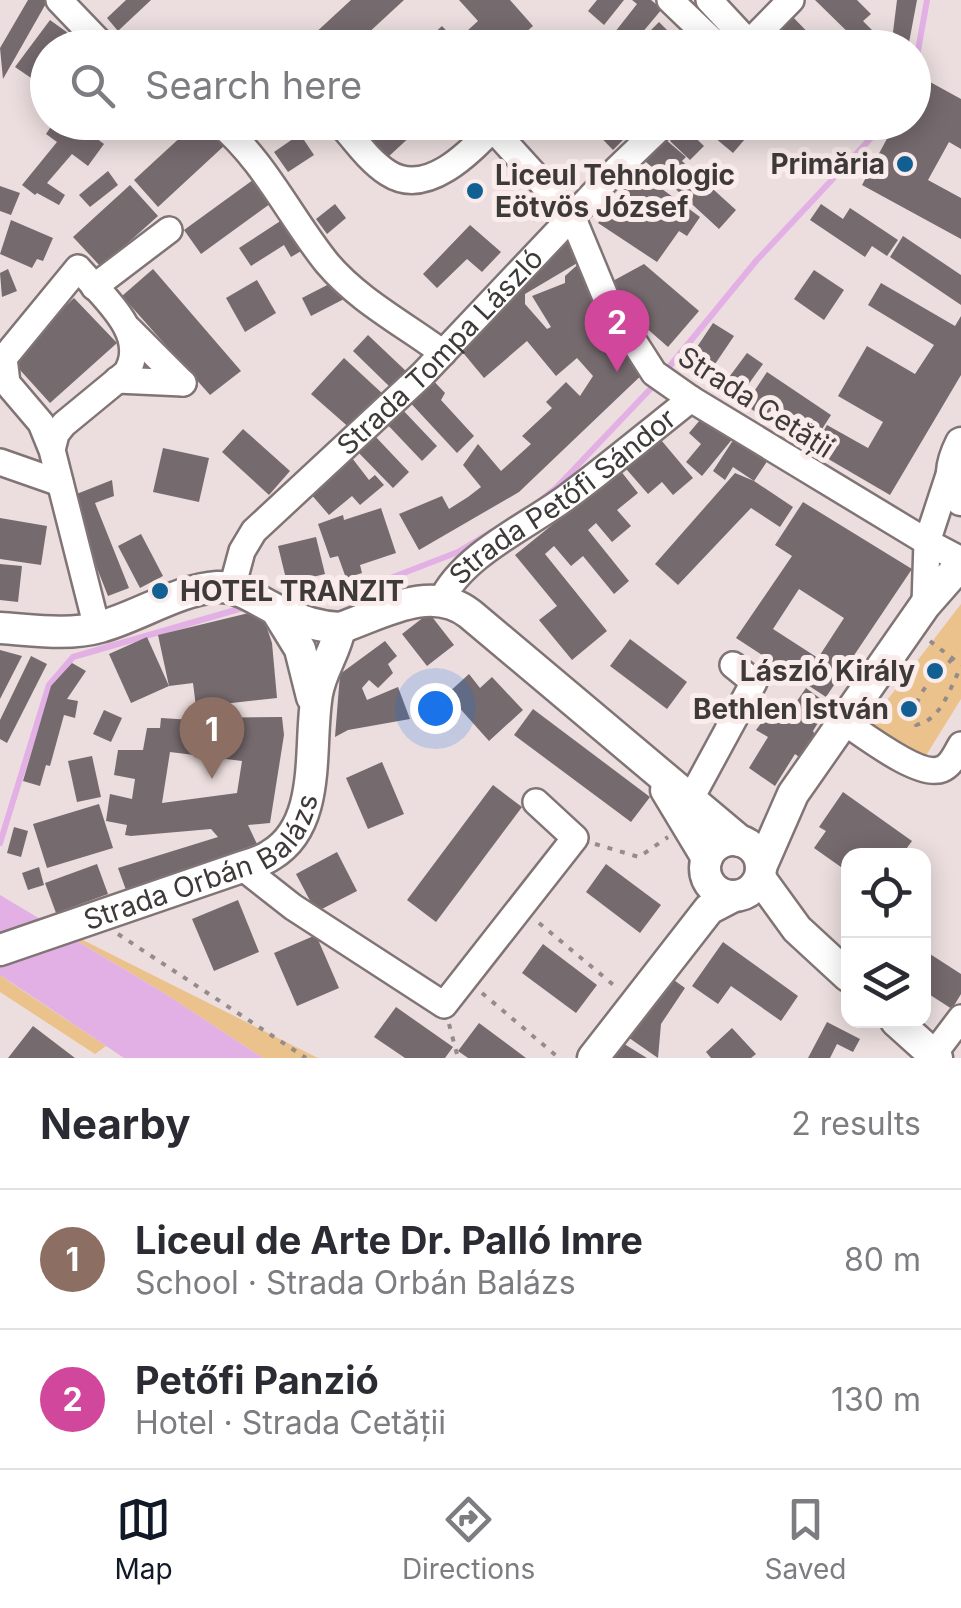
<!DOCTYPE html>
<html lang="en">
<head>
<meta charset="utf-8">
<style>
  :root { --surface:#fff; --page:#f7f7f7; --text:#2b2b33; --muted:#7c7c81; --line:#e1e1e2; --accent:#111827 }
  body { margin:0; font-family:Inter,sans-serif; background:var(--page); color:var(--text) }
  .controls { position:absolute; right:30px; bottom:30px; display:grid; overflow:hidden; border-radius:20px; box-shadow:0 5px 25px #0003 }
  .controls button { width:90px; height:90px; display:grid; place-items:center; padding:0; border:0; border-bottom:2px solid var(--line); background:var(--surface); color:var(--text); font:50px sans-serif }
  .you { position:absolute; left:435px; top:708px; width:35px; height:35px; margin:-25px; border:8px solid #fff; border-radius:50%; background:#1a73e8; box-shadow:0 0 0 15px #1a73e833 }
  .badge { display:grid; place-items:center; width:65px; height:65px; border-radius:50%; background:var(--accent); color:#fff; font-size:32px; font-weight:700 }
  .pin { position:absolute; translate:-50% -82px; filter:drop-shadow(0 2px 5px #0008) }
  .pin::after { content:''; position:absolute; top:52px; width:35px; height:30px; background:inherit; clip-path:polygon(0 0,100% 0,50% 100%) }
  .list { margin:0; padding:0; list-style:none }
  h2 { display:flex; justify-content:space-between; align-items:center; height:130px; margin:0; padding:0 40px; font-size:42px }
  h2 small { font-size:32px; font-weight:400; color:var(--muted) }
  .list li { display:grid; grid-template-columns:65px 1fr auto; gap:30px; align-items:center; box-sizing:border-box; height:140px; padding:0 40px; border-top:2px solid var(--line) }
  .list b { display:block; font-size:38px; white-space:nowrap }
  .list p { margin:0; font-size:32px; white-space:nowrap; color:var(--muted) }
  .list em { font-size:32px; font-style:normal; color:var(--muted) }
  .icon { flex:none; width:55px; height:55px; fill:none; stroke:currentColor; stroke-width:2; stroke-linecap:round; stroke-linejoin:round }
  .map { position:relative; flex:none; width:961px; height:1058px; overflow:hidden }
  .search { position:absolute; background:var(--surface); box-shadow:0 5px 25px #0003; left:30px; right:30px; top:30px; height:110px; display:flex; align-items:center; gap:25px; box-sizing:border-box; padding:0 35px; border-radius:55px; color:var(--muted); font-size:38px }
  .sheet { height:410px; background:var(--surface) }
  nav { display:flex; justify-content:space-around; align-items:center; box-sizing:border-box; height:140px; border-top:2px solid var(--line); background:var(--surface); font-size:28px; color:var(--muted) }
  nav a { display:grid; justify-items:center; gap:5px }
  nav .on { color:var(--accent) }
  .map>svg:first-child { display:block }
  .green { fill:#ebc28c }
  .water { fill:#e2b0e4 }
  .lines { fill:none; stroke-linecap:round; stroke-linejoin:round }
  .stream { stroke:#e2b0e4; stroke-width:6 }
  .building { fill:#756a6e; fill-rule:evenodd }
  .minor-casing { stroke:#807474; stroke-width:30 }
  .major-casing { stroke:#807474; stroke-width:35 }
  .path { stroke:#948b8b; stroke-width:4; stroke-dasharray:5 8; stroke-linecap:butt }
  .minor { stroke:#fff; stroke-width:25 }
  .major { stroke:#fff; stroke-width:30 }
  .poi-dot { fill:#126093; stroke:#f9eceb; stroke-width:4 }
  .labels { text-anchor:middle; stroke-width:10; stroke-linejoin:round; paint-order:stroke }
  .poi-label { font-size:28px; font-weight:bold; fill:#3f3a3a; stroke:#f9eceb; text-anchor:end }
  .street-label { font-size:28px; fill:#3f3a3a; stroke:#f9eceb }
</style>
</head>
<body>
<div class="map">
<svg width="961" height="1058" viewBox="0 0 961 1058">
  <rect width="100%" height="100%" fill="#ecdede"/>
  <!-- green -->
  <g class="green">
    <polygon points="961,604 961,699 922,762 868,725"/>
    <polygon points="37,917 318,1058 263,1058 164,993"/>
    <polygon points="0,975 14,985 106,1046 95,1054 0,992"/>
  </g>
  <!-- water -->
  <polygon class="water" points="0,895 164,993 263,1058 124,1058 0,975"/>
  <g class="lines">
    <!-- stream -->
    <g class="stream">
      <polyline points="914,73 927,0"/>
      <polyline points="665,372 756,261 886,122"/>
      <polyline points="540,501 557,487 657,382"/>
      <polyline points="283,600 344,596 458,552 491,532"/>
      <polyline points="0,843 49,685 73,657 246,607"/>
    </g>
  </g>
  <!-- building -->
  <g class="building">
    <polygon points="28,0 48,0 3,79 0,48"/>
    <polygon points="126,0 151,0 118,31 107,18"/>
    <polygon points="351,0 404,0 352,48 299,48"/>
    <polygon points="459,0 510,0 533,26 508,48 418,48 442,26 456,41 478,21"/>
    <polygon points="597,0 624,0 604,25 588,11"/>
    <polygon points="632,0 651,0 662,9 631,46 615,32 637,4"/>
    <polygon points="815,0 857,0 871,14 863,21 875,33 862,46"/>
    <polygon points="897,0 917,0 908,48 891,48"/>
    <polygon points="789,13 823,48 793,48 774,28"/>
    <polygon points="50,20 68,33 58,48 48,48 48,61 34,80 15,67"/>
    <polygon points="659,22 685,48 650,48 654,44 646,35"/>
    <polygon points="921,77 961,99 961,149 949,142 928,180 961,198 961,239 862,185 896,122 914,122 914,91"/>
    <polygon points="54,122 95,122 88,132 104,144 88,166 72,154 47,183 65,195 59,205 37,193 35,195 22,185 57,142 46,134"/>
    <polygon points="197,122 205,122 225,145 158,207 134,180"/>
    <polygon points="265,122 289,122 266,140 257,129"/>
    <polygon points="355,122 426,122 387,158"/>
    <polygon points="586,122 641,122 613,150"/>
    <polygon points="696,122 739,122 751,132 733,153"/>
    <polygon points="683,126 704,146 690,160 670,141"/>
    <polygon points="300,134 314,155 288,172 274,152"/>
    <polygon points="665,139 686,157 682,161 736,210 719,229 645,161"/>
    <polygon points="635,169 700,217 687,236 679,231 657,262 598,223"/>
    <polygon points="108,171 118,185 90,207 79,195"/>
    <polygon points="257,177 274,201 201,254 184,230"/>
    <polygon points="130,185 158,216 101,267 73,237"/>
    <polygon points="0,186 20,193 11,215 0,211"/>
    <polygon points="531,200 544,213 534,222 522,210"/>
    <polygon points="335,204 346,218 327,234 316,219"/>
    <polygon points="821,204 843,219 850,208 898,240 887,256 872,246 865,257 810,220"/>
    <polygon points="288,216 308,247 291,257 284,245 251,266 239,248"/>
    <polygon points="11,220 53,238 43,261 37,259 32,268 0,254"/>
    <polygon points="470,225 501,252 482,272 467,259 437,288 423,274"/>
    <polygon points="903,236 961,275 961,305 890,257"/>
    <polygon points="565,238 584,259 525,294 525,304 547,329 551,327 532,296 565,283 565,276 584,259 649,368 519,492 419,550 399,514 442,496 449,509 468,497 481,487 463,465 478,444 501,471 531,444 522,436 552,408 546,402 566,382 580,396 593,376 577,358 556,376 527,341 484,378 455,343"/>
    <polygon points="644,264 699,311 668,347 628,312 611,282"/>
    <polygon points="8,269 17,291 2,297 0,273"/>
    <polygon points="153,269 241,371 210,395 122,296"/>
    <polygon points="814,270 844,290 824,320 794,299"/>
    <polygon points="257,280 276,313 245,332 226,298"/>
    <polygon points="335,281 344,299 311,316 302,298"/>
    <polygon points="881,283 955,326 961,316 961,375 890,495 830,460 815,446 827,425 868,448 883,422 838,396 867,346 915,374 934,345 868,305"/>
    <polygon points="74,298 117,343 50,403 10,359"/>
    <polygon points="713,323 734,336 707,376 687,362"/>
    <polygon points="368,335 407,372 391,388 353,351"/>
    <polygon points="747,353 763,364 737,400 721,388"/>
    <polygon points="344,358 384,395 352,430 311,394"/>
    <polygon points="767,372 831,415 810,448 745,405"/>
    <polygon points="428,375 445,393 441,400 474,436 457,453 405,397"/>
    <polygon points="399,406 437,446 422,461 384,421"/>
    <polygon points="705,414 734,437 702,476 686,462 701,444 689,433"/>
    <polygon points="243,429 290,471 269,495 222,452"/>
    <polygon points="739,431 772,454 754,481 793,507 780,527 751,508 678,585 655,564 735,473 754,481 733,467 725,480 713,471"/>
    <polygon points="373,434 409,472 393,488 356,450"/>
    <polygon points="656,434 693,478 673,495 662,482 648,494 621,463"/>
    <polygon points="163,448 209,458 199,502 153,492"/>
    <polygon points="352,458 369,480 375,475 384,485 360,505 352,496 329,515 310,493"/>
    <polygon points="620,470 638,493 617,510 631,526 612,542 596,523 588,530 629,581 614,594 583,556 571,566 554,546 545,554 607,631 572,660 539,620 557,606 515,555"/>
    <polygon points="112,480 114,496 95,503 129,588 108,596 69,497"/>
    <path d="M803 502 912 569 826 697 736 638 792 556 775 545ZM799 589 844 618 818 658 773 629Z"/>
    <polygon points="381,508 396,553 360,565 362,573 346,578 338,556 330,558 318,524 343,515 344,520"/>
    <polygon points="0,518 47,526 41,565 0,559"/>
    <polygon points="141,534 163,576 140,588 118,546"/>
    <polygon points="316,537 325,574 287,583 278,546"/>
    <polygon points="0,564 22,566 18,602 0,600"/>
    <polygon points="261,610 272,643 277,698 196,707 193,683 169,686 158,635"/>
    <polygon points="429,613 454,645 427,666 402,634"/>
    <polygon points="147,637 169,686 131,703 109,654"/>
    <polygon points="630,639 687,682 667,709 610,666"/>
    <polygon points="385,641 397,656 388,664 393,673 378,688 369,680 362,688 367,700 398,687 410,719 348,730 335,737 340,674"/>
    <polygon points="0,650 22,656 0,699"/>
    <polygon points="31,656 47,664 7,743 0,739 0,720"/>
    <polygon points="72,663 86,671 67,699 78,701 75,718 64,715 50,766 46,765 40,786 23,781 51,686"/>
    <polygon points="469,674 480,688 492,677 523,710 489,741 447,694"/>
    <polygon points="806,688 829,705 813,731 815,735 799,757 795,754 775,786 749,768 768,737 756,730 777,702 790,711"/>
    <polygon points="533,709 650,797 631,822 514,735"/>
    <polygon points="104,710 122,718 111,742 93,734"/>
    <path d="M282 717 284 735 270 823 248 825 257 844 126 890 118 868 218 837 211 829 131 836 125 835 127 825 106 821 110 794 132 799 135 779 114 775 118 750H143L147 728H160L161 718 193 720 192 730 205 731 206 718ZM170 752 242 761 237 793 162 803Z"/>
    <polygon points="92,756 101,797 77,802 68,761"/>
    <polygon points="382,762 404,814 368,829 346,778"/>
    <polygon points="493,785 522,807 436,922 407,900"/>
    <polygon points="843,792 912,841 901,856 848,856 848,872 814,848 826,831 819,827"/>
    <polygon points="99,804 113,848 47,868 33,824"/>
    <polygon points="14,827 28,831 21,857 7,853"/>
    <polygon points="337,852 357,891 316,912 296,874"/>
    <polygon points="97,864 108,894 56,913 45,883"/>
    <polygon points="606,864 661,905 640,933 586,892"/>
    <polygon points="39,867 44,885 28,890 22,873"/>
    <polygon points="238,900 259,952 214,971 192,919"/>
    <polygon points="316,935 339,988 297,1006 274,953"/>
    <polygon points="723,942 798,996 781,1021 731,986 718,1004 692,986"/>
    <polygon points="543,944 597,985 576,1013 522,973"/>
    <polygon points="930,954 961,974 961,994 952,1009 924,991 924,964"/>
    <polygon points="664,973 685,988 661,1024 658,1058 622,1033"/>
    <polygon points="396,1007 453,1047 445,1058 405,1058 374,1037"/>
    <polygon points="827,1022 860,1039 853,1052 837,1044 830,1058 808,1058"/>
    <polygon points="479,1023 526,1058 468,1058 458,1051"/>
    <polygon points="33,1026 75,1058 8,1058"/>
    <polygon points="732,1028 756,1054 751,1058 711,1058 706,1052"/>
    <polygon points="621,1042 647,1058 611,1058"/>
  </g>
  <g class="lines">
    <defs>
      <g id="minor">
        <polyline points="59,0 105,48"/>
        <polyline points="670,0 720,48"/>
        <polyline points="709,0 749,43"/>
        <polyline points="744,48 791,0"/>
        <path d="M218 122C264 160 290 217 327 263 358 300 404 324 443 353"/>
        <path d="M339 122C354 139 369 161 388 173 428 199 473 149 499 122"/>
        <polyline points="493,129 572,216 606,298 654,373 691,399 927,542 925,605"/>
        <polyline points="94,287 169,230"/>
        <polyline points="130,330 183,383"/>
        <polyline points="117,380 183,383"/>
        <path d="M52 450 41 423 7 383 4 358 78 268C101 295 151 335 126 373L64 424 56 434 52 450 97 628"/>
        <polyline points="0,462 60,483"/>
        <polyline points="952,466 927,542 961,560"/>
        <path id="s1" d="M232 588 242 551 254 531 422 375 617 169 666 122"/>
        <path id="s2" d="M441 601C462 555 528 526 567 497 609 466 649 432 691 399"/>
        <path d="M843 721C863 734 920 779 942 769 952 765 956 753 961 745"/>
        <polyline points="691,798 754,682 733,665"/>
        <polyline points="242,867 293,907 444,1005 575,838 536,802"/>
        <polyline points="933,1055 961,1018"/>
      </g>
      <g id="major">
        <path d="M961 443C951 463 947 481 961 500"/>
        <polyline points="276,610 300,649 312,697"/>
        <path d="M0 628C32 630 69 636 100 627 137 617 180 589 217 587 241 586 260 603 281 612 300 621 319 627 340 628 381 614 431 583 470 614L740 841"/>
        <polyline points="666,790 707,858"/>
        <circle cx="733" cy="868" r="28"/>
        <polyline points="761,867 793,794 925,605 961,564"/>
        <polyline points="760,878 797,929 848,976"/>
        <path id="s3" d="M0 950 242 867C251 864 263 861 271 855 323 824 308 745 317 694 321 670 336 651 340 628"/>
        <polyline points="896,1021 937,1058"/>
        <polyline points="593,1058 709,909 734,896"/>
      </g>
    </defs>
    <!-- minor casing -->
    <use href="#minor" class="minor-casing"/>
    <!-- major casing -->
    <use href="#major" class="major-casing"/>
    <!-- path -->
    <g class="path">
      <polyline points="930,641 961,665"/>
      <path d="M952 659C934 678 910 695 916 725 942 720 950 687 961 667"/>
      <polyline points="595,844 639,857 668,837"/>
      <polyline points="539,923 616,987"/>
      <polyline points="118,934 306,1058"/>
      <polyline points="482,993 559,1058"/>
      <polyline points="449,1024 458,1058"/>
    </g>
    <!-- minor -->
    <use href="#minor" class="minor"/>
    <!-- major -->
    <use href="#major" class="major"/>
  </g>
  <!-- markers -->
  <g class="poi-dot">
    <circle cx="905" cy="164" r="10"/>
    <circle cx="475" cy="191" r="10"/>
    <circle cx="160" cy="591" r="10"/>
    <circle cx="935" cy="671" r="10"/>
    <circle cx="909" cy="709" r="10"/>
  </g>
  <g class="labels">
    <!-- poi labels -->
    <g class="poi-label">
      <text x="885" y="174">Primăria</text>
      <text x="495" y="185" text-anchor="start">Liceul Tehnologic<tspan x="495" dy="32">Eötvös József</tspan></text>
      <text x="180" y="601" text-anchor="start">HOTEL TRANZIT</text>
      <text x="915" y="681">László Király</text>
      <text x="889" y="719">Bethlen István</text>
    </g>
    <!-- street labels -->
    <g class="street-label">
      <text dy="10" stroke="none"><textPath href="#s1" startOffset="320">Strada Tompa László</textPath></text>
      <text transform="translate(756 402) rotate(33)" y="10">Strada Cetății</text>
      <text dy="10" stroke="none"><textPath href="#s2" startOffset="162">Strada Petőfi Sándor</textPath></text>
      <text dy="10" stroke="none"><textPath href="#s3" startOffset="225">Strada Orbán Balázs</textPath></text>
    </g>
  </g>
</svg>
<div class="controls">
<button><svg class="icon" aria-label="locate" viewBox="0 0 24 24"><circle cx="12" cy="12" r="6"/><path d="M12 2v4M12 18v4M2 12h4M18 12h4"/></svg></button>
<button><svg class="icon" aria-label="layers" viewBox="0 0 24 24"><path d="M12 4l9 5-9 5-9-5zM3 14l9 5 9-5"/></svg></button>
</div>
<div class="you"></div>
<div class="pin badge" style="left:212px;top:779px;background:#8d6e63">1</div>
<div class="pin badge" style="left:617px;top:372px;background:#d1479c">2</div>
<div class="search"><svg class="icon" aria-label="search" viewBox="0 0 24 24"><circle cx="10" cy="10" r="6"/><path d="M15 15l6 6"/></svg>Search here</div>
</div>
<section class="sheet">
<h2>Nearby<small>2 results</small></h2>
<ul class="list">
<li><span class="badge" style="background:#8d6e63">1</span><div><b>Liceul de Arte Dr. Palló Imre</b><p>School · Strada Orbán Balázs</p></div><em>80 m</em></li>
<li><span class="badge" style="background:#d1479c">2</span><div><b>Petőfi Panzió</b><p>Hotel · Strada Cetății</p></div><em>130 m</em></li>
</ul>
</section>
<nav>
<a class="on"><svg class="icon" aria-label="map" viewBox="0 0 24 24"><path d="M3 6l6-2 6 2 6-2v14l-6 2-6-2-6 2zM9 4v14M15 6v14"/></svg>Map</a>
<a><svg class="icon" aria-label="directions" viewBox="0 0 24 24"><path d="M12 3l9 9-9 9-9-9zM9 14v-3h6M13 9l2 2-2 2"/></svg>Directions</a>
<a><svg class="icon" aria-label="saved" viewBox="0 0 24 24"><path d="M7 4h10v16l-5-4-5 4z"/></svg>Saved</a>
</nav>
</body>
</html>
